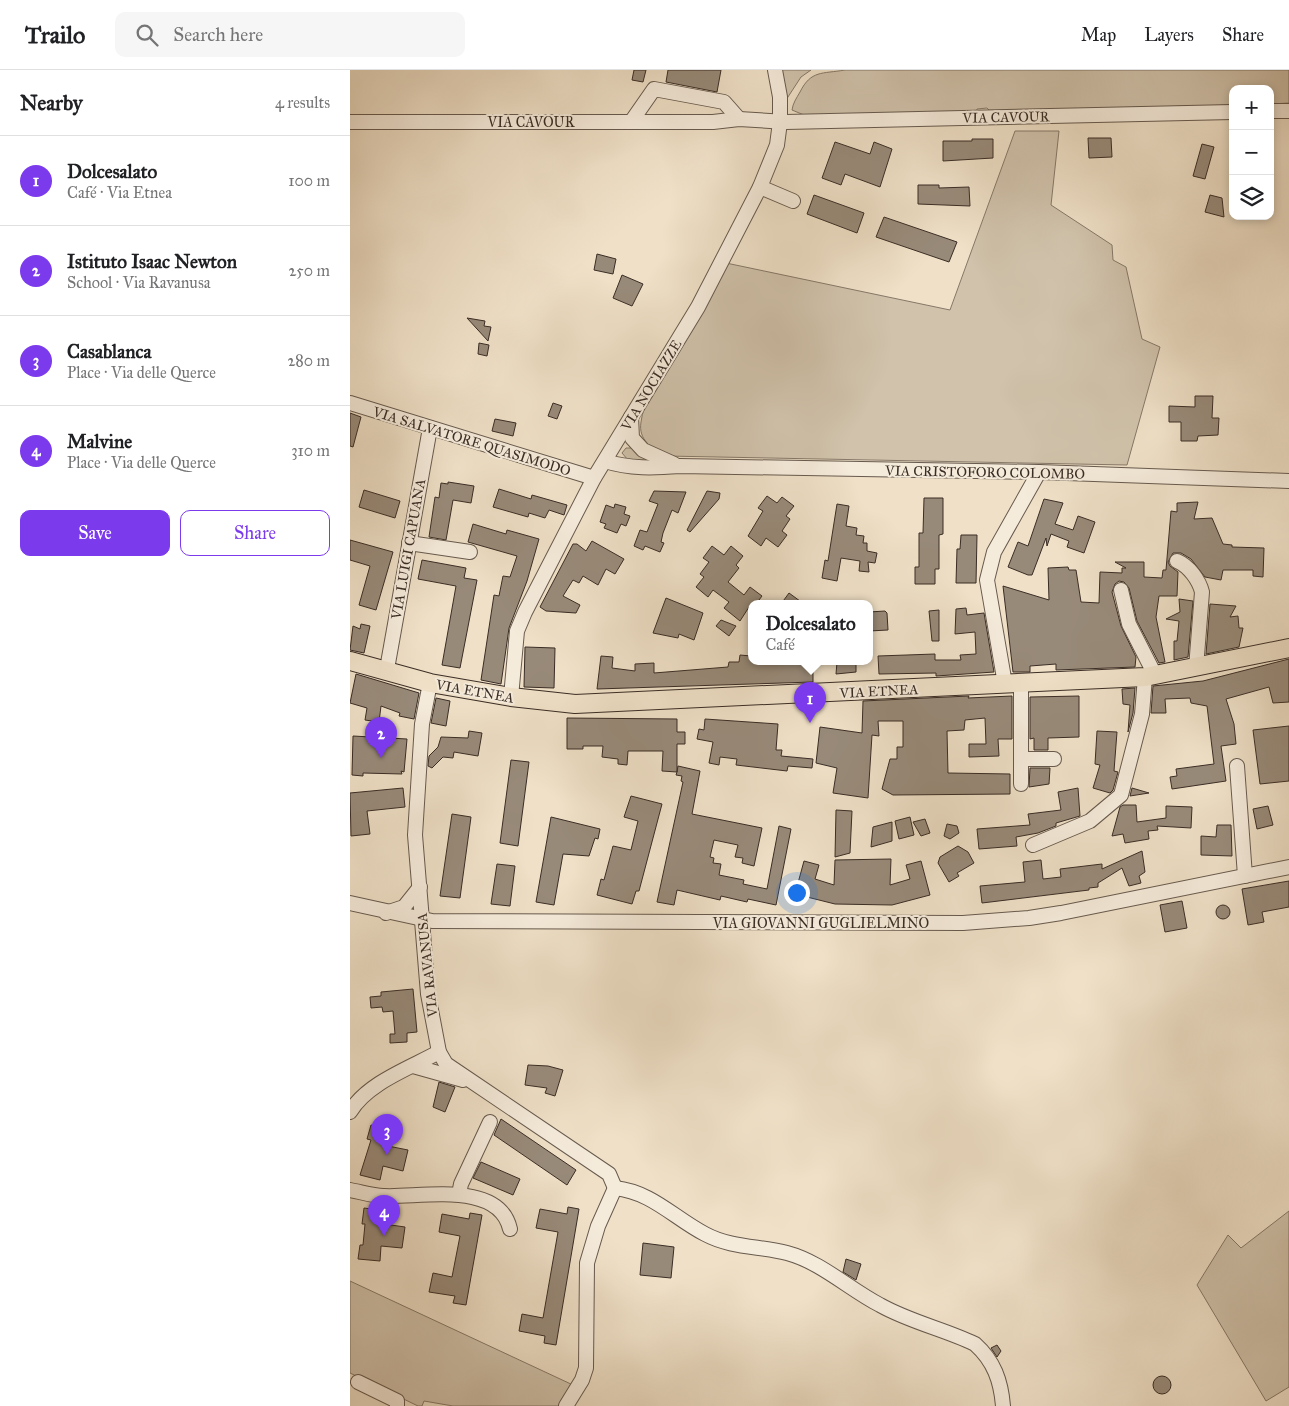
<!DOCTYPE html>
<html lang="en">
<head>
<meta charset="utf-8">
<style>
  :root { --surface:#fff; --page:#f6f6f6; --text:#202124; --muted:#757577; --line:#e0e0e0; --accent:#7c3aed }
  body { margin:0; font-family:"IM FELL Great Primer",serif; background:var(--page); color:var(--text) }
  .controls { position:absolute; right:15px; top:15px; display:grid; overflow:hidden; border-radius:10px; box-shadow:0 2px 8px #0003 }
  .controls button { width:45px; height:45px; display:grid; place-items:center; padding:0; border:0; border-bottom:1px solid var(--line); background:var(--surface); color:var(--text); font:25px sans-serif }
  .you { position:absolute; left:446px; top:822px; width:18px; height:18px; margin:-12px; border:4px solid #fff; border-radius:50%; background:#1a73e8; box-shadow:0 0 0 8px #1a73e833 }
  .badge { display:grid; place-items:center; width:32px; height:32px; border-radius:50%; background:var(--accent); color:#fff; font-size:16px; font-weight:700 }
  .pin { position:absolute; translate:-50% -41px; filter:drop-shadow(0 1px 2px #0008) }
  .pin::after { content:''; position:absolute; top:26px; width:18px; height:15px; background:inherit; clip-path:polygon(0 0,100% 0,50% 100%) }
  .popup { position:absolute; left:398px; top:530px; width:125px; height:65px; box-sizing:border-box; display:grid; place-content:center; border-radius:10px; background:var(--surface); filter:drop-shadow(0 1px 4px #0005); font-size:16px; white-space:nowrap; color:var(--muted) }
  .popup b { font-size:19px; color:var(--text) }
  .popup::after { content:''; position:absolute; left:50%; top:100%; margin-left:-10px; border:10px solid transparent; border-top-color:var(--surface) }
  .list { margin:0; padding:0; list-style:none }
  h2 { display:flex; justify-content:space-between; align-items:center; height:65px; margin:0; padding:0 20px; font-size:21px }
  h2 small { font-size:16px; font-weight:400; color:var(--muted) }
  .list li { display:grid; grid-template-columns:32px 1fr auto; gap:15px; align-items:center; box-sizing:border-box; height:90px; padding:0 20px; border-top:1px solid var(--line) }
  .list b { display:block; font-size:19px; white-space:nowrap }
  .list p { margin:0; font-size:16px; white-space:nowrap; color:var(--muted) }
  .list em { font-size:16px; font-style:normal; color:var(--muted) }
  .actions { display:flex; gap:10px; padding:15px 20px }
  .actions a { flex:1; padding:11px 0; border:1px solid var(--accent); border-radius:10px; text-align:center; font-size:18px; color:var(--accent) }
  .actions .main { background:var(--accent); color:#fff }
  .icon { flex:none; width:28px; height:28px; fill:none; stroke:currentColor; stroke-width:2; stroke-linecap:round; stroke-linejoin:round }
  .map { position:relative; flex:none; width:939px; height:1336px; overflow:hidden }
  header { display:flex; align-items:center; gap:30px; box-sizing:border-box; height:70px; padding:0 25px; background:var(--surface); border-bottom:1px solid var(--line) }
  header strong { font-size:24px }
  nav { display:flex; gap:28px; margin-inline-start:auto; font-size:18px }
  .search { width:350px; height:45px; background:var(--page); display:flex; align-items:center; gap:12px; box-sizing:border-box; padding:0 18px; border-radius:10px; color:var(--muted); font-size:19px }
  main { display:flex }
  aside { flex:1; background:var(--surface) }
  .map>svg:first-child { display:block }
  .green { fill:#d0c2ab; stroke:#857868 }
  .building { fill:#988a79; stroke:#3a2d25 }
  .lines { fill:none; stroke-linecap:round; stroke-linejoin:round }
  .minor-casing { stroke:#675a4e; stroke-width:16 }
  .major-casing { stroke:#3a2d25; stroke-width:20 }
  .minor { stroke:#f5ebdb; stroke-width:14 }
  .major { stroke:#efe0c7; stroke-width:18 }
  .labels { text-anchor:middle; stroke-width:4; stroke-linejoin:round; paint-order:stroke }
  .street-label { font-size:14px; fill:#3a2d25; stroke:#f5ebdb }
</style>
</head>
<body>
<header>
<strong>Trailo</strong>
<div class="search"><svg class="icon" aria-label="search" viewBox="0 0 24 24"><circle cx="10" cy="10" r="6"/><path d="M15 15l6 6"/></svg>Search here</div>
<nav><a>Map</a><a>Layers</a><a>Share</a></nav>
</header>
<main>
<aside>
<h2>Nearby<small>4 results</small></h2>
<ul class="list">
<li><span class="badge">1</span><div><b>Dolcesalato</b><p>Café · Via Etnea</p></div><em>100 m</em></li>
<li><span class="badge">2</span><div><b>Istituto Isaac Newton</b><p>School · Via Ravanusa</p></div><em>250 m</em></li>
<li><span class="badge">3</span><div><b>Casablanca</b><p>Place · Via delle Querce</p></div><em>280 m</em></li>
<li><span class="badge">4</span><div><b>Malvine</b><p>Place · Via delle Querce</p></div><em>310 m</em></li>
</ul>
<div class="actions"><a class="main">Save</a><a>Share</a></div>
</aside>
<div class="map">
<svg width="939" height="1336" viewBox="0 0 939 1336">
  <rect width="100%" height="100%" fill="#efe0c7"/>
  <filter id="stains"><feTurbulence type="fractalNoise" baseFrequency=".004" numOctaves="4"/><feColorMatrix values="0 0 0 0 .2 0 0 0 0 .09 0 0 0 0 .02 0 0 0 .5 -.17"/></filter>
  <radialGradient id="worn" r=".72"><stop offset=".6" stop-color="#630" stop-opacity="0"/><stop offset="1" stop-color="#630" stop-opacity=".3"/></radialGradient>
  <!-- green -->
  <g class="green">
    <polygon points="430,0 461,0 451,7 436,30"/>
    <path d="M495 0H939V33L920 34V19H883V35L640 41 637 38 627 39 626 43 454 45 442 40C443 33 446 29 450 22 461 0 472 4 495 0Z"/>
    <path d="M665 61H709L701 135 762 175 763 190 776 197 792 269 810 277 777 395 316 386C302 379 288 370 291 352 293 333 308 313 317 297 337 262 356 227 376 193L600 240Z"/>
    <polygon points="276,378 283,378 302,391 278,390 272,383"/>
    <polygon points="939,1141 939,1317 916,1331 847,1215 878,1165 891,1178"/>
    <polygon points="0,1211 223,1315 211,1336 103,1336 74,1331 72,1336 68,1336 0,1303"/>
  </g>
  <!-- building -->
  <g class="building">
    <polygon points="284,0 296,0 293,12 282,10"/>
    <polygon points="318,0 371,0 367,22 316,12"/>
    <polygon points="738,68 761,68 762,87 739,88"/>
    <polygon points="622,69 643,69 643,88 593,91 593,71 622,71"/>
    <polygon points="485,72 520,84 524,72 542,79 530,117 495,104 491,115 472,108"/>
    <polygon points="852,74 864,77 855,109 843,106"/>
    <polygon points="568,115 589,115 589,118 619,117 620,136 568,134"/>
    <polygon points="464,125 514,143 507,163 457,144"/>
    <polygon points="860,125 872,128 874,147 855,142"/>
    <polygon points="534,147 607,172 599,192 526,167"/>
    <polygon points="247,184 266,189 263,204 244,200"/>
    <polygon points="272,205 293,214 282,236 263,228"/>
    <polygon points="117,248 135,251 134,256 141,257 138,271"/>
    <polygon points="129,273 139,275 137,286 128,284"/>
    <polygon points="845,326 863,326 862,348 869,348 868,365 848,366 847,371 831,371 831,352 819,352 819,336 845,337"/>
    <polygon points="203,333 212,336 207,349 198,346"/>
    <polygon points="0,343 11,347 3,377 0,376"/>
    <polygon points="145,349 166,353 163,366 142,361"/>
    <polygon points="98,412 124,416 121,433 103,430 96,470 79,467 85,427 89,428 91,413 98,414"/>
    <polygon points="149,419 181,429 182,425 217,435 214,445 199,440 195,448 179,443 178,447 143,437"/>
    <polygon points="14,420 50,431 45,448 9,437"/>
    <polygon points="304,421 336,422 328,443 322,440 313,463 311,472 314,473 310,482 295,476 293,480 284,476 290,460 297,462 308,434 299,431"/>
    <polygon points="357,421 370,423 369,429 340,462 337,460"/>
    <polygon points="417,426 427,433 432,427 444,436 436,446 440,449 432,461 437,465 428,477 416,468 411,476 398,466 413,441 408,438"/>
    <polygon points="574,428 593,428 593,464 589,465 589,499 585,499 585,514 565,514 565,497 569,497 569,463 573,463"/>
    <polygon points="694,429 713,433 705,454 723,460 728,446 745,452 734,483 717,477 719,471 701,464 697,476 696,468 682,505 678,505 658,497 668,472 678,476"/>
    <polygon points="848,432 844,449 862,448 873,474 882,475 882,477 914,478 913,507 903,506 903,500 873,500 871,510 855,507 841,489 831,483 823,483 818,492 820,496 828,502 827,526 809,526 806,547 815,592 809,593 787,551 779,518 774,512 769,511 765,514 762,522 771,556 786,587 785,597 706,600 706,594 680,596 680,602 663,602 653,516 699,530 698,498 718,497 719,500 726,500 731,532 749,533 750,502 772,503 772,498 776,498 765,492 794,492 794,507 812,508 813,500 816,500 821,441 827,442 827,433"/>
    <polygon points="265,434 276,437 274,444 280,446 276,456 271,454 267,463 254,458 256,454 250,452 256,435 264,438"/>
    <polygon points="487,434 499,436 496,456 507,458 506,465 514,466 513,473 517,473 517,481 527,483 525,493 518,492 519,502 509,501 510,491 491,488 487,511 472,508 475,490 478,491"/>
    <polygon points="123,454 156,464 157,460 189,469 177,511 159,558 151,614 131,610 144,525 149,526 153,506 160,507 167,486 118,472"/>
    <polygon points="611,465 627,465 626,513 606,513 607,479 610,479"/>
    <polygon points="0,470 43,482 26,540 9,535 20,496 0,490"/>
    <polygon points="242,471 274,489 265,504 256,499 248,515 233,506 229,513 223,510 213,526 230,535 226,543 196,541 190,537 223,474 227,474 236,481"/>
    <polygon points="362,476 374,485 381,476 393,486 386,495 389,498 378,512 394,525 400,517 412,526 406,534 401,534 390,551 374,538 379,532 363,520 358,527 346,517 354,507 350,504 359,492 353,488"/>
    <polygon points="72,490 116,498 114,508 127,510 110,598 92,595 106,516 68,509"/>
    <polygon points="439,523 454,534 431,534"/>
    <polygon points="316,528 353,543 344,570 329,564 328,568 303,563"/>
    <polygon points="829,529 843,531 838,587 824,590 824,571 827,571 829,551 816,549 830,542"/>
    <polygon points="860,534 886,536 880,547 888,546 889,558 893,558 889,577 856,584"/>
    <polygon points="616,538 617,545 634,543 644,602 586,606 586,603 529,604 528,586 585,584 585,590 611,590 610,585 626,584 625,562 605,564 606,539"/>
    <polygon points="589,540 589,571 582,571 579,541"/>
    <polygon points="535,541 537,543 538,560 519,561 519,542"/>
    <polygon points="371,550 386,556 379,566 366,556"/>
    <polygon points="11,554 20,556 14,583 0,580 3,556 10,559"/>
    <polygon points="175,577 205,578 204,618 174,617"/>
    <polygon points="390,585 401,586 401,592 463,592 463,612 247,619 251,586 263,587 262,598 285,601 285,594 304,593 304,603 378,597 379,592 389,592"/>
    <polygon points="939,589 939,632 923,633 919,617 876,629 884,654 886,674 871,676 876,711 822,719 820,707 827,706 826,699 864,694 857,636 841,633 840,628 815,629 816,643 801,643 803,616 853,611"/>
    <polygon points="487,592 506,592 506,602 486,604"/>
    <polygon points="6,604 69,623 64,649 49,646 50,643 31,636 29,652 15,650 17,638 0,633"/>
    <polygon points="785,618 783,643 778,662 780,635 773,634 772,619"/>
    <polygon points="619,626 618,628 662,626 662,669 648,669 649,686 619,687 619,674 636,674 635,648 615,650 614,660 597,661 598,703 660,704 660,724 543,725 532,719 540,689 547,689 547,677 553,677 553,651 528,651 529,666 522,665 518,728 483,723 487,698 466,693 470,657 512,663 513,631"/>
    <polygon points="729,626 729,667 698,668 698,680 684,680 684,668 680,669 680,627"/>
    <polygon points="86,628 100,631 96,656 81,653"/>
    <polygon points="217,648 327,649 327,662 335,662 335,674 327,674 327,702 328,696 350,701 342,744 412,758 404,796 392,793 393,788 385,787 388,775 364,770 360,787 364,788 363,793 371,794 369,805 394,810 393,814 417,819 429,756 441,759 426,835 398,829 397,832 371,826 370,830 327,820 324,835 307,832 333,712 331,711 332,706 326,705 327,702 312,701 313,681 278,681 277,695 268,694 268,689 252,687 253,676 233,676 233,679 217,679"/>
    <polygon points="355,649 428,654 426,680 432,680 431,686 463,689 462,698 438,696 437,701 386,695 387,689 370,687 369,695 359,693 363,672 347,669 349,659 354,660"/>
    <polygon points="939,656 939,711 910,714 903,660"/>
    <polygon points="119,661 132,663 128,686 104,682 103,688 93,687 82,698 78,696 79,686 88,677 91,667 118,668"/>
    <polygon points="747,661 767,662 764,701 768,702 763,720 760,723 743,718 750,695 745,694"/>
    <polygon points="3,666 57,669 54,702 51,701 52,704 13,703 13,706 2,705"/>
    <polygon points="161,690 179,692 168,776 150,773"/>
    <polygon points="680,698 700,698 699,714 679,717"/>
    <polygon points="53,718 55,737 17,741 20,764 1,766 0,723"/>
    <polygon points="728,718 730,746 706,753 706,756 688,763 666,767 667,776 629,779 627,759 680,755 678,744 711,740 708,722"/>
    <polygon points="782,718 799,723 780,726"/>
    <polygon points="281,726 312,734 289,821 286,821 282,834 247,825 251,809 254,810 263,776 281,780 288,751 274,747"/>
    <polygon points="773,735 786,735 787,752 816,748 816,736 842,737 841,758 807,756 808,760 798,761 799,769 775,773 773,764 762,766 770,737"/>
    <polygon points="918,736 923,755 907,759 903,739"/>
    <polygon points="486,740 502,741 500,783 485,787"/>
    <polygon points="102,744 121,747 110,828 90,826"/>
    <polygon points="201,747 250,759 248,769 245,768 239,786 213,784 204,835 186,832"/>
    <polygon points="560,747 564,765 549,769 545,751"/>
    <polygon points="575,749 580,763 571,766 563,752"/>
    <polygon points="542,752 542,771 521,777 523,757"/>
    <polygon points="597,754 607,756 609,763 600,769 594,766"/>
    <polygon points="867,755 881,755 882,786 851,785 851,766 866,767"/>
    <polygon points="608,776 618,782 624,793 607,803 609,806 599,812 588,793 590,787"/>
    <polygon points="792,781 795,802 789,806 791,813 779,816 772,798 748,813 748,817 739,818 739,820 632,833 630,816 675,812 673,792 691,790 693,809 711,807 710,799 752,794 752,799"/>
    <polygon points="541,789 540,815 560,809 556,795 571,791 580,825 542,835 485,834 445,824 454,791 469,795 465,809 484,815 485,790"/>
    <polygon points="147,794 165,796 160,836 141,834"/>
    <polygon points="939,811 939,837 912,842 914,852 898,855 892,819"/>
    <polygon points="832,831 837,858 815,862 810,835"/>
    <circle cx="873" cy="842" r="7"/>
    <polygon points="63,919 67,962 57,963 57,972 40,973 40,964 45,964 43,941 33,942 32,937 21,938 20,927 31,926 31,922"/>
    <polygon points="178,995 198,996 213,1000 205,1026 195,1023 197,1018 175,1015"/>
    <polygon points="89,1012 105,1017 95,1042 83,1037"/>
    <polygon points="151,1049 226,1100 217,1115 144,1065"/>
    <polygon points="21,1055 42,1060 38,1076 58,1080 53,1101 33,1096 30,1110 10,1105 21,1070 17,1069"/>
    <polygon points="131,1092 170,1109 163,1125 123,1108"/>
    <polygon points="218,1137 229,1139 206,1275 194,1273 195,1266 169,1261 172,1244 193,1248 208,1162 186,1158 190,1139 217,1144"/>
    <polygon points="14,1138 36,1141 34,1154 55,1157 52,1178 31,1176 30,1191 8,1189 10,1175 13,1175 15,1154 12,1154"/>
    <polygon points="120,1143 132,1145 116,1235 103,1233 105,1226 79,1222 83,1203 102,1207 110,1166 89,1162 92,1144 119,1149"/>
    <polygon points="293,1173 324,1177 321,1208 290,1205"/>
    <polygon points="496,1189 511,1194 506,1210 493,1202"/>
    <polygon points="647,1275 651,1281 647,1287 641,1278"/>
    <circle cx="812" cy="1315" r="9"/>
  </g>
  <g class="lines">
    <defs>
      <g id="minor">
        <polyline points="920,41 939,41"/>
        <polyline points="0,52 363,52 389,49 436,52 883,42"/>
        <polyline points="281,52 304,19 374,32 389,49"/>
        <polyline points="410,117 443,131"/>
        <polyline points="0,333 244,408"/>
        <polyline points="281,347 282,368 293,380 324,394"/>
        <path d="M255 391C280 399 304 398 330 396L689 402 939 411"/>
        <polyline points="59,473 120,482"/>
        <path d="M827 491C839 496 849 510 852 522L846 598"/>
        <polyline points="771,520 779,554 805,605"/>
        <polyline points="37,599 80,358"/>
        <polyline points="80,613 72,654 65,765 78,924 89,982 96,994 259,1104 265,1118"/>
        <polyline points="671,613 671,714"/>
        <polyline points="655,614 637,510 644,482 689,402"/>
        <polyline points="161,627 167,561 175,542 244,408 348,237 410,117 427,75 430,52 430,27 425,0"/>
        <polyline points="671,689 704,689"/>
        <polyline points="887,696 895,806"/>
        <polyline points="683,775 740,751 771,725 792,644 795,607"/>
        <polyline points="0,833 82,851 613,853 679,848 711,843 939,797"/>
        <polyline points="36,843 54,837 70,817"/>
        <polyline points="63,996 113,1010"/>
        <path d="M0 1042C17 1013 60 998 89 982"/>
        <path d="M265 1118C302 1122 324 1148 355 1164 381 1178 410 1176 437 1183 471 1192 499 1219 530 1235 560 1252 594 1259 625 1274 644 1291 651 1311 653 1336"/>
        <path d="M0 1120C11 1122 23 1126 34 1126 70 1128 149 1110 160 1159"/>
        <polyline points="109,1124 111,1114 140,1052"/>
        <polyline points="8,1312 47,1331 47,1336"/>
        <polyline points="216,1336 232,1310 236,1298 237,1193 248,1156 265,1118"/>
      </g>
      <polyline id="major" points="0,591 80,613 161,627 225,634 795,607 939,578"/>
    </defs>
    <!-- minor casing -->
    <use href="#minor" class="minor-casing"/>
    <!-- major casing -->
    <use href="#major" class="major-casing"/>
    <!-- minor -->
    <use href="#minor" class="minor"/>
    <!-- major -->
    <use href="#major" class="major"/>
  </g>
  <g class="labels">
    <!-- street labels -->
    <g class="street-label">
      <text transform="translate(656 47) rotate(-1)" y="5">VIA CAVOUR</text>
      <text x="181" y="57">VIA CAVOUR</text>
      <text transform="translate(301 315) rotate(-59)" y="5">VIA NOCIAZZE</text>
      <text transform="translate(122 371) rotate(17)" y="5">VIA SALVATORE QUASIMODO</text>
      <text transform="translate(635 402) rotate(1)" y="5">VIA CRISTOFORO COLOMBO</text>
      <text transform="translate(58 479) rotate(-80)" y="5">VIA LUIGI CAPUANA</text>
      <text transform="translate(125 621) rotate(10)" y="5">VIA ETNEA</text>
      <text transform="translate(529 621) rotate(-3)" y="5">VIA ETNEA</text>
      <text x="471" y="858">VIA GIOVANNI GUGLIELMINO</text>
      <text transform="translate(77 895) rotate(-96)" y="5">VIA RAVANUSA</text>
    </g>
  </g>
  <rect width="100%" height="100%" filter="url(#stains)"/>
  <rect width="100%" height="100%" fill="url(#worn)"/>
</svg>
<div class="controls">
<button>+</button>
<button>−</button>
<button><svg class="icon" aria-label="layers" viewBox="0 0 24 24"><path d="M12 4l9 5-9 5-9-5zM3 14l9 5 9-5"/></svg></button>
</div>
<div class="you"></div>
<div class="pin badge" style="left:460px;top:653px">1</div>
<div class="popup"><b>Dolcesalato</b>Café</div>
<div class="pin badge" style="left:31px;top:688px">2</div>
<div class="pin badge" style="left:37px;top:1085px">3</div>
<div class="pin badge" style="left:34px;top:1166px">4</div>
</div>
</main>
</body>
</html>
